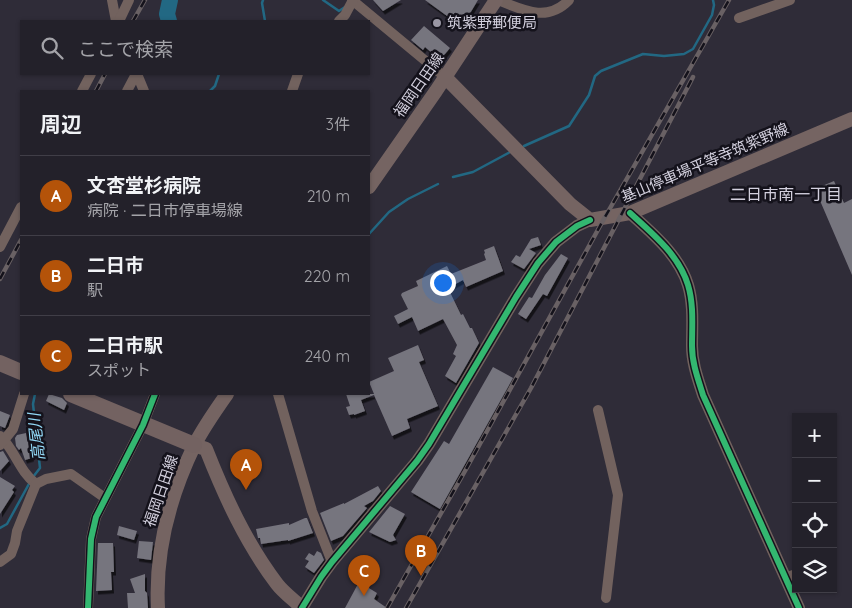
<!DOCTYPE html>
<html lang="ja">
<head>
<meta charset="utf-8">
<style>
  :root { --surface:#23212a; --page:#2f2e36; --text:#f1f3f6; --muted:#a3a3a8; --line:#403e47; --accent:#b45309 }
  body { margin:0; font-family:Quicksand,"Noto Sans JP",sans-serif; background:var(--page); color:var(--text) }
  .controls { position:absolute; right:15px; bottom:15px; display:grid; overflow:hidden; border-radius:0px; box-shadow:0 1px 4px #0004 }
  .controls button { width:45px; height:45px; display:grid; place-items:center; padding:0; border:0; border-bottom:1px solid var(--line); background:var(--surface); color:var(--text); font:25px sans-serif }
  .you { position:absolute; left:442px; top:282px; width:18px; height:18px; margin:-12px; border:4px solid #fff; border-radius:50%; background:#1a73e8; box-shadow:0 0 0 8px #1a73e833 }
  .badge { display:grid; place-items:center; width:32px; height:32px; border-radius:50%; background:var(--accent); color:#fff; font-size:16px; font-weight:700 }
  .pin { position:absolute; translate:-50% -41px; filter:drop-shadow(0 1px 2px #0008) }
  .pin::after { content:''; position:absolute; top:26px; width:18px; height:15px; background:inherit; clip-path:polygon(0 0,100% 0,50% 100%) }
  .list { margin:0; padding:0; list-style:none }
  h2 { display:flex; justify-content:space-between; align-items:center; height:65px; margin:0; padding:0 20px; font-size:21px }
  h2 small { font-size:16px; font-weight:400; color:var(--muted) }
  .list li { display:grid; grid-template-columns:32px 1fr auto; gap:15px; align-items:center; box-sizing:border-box; height:80px; padding:0 20px; border-top:1px solid var(--line) }
  .list b { display:block; font-size:19px; white-space:nowrap }
  .list p { margin:0; font-size:16px; white-space:nowrap; color:var(--muted) }
  .list em { font-size:16px; font-style:normal; color:var(--muted) }
  .icon { flex:none; width:28px; height:28px; fill:none; stroke:currentColor; stroke-width:2; stroke-linecap:round; stroke-linejoin:round }
  .map { position:relative; flex:none; width:852px; height:608px; overflow:hidden }
  .search { position:absolute; background:var(--surface); box-shadow:0 1px 4px #0004; left:20px; top:20px; width:350px; height:55px; display:flex; align-items:center; gap:12px; box-sizing:border-box; padding:0 18px; border-radius:0px; color:var(--muted); font-size:19px }
  .panel { position:absolute; background:var(--surface); box-shadow:0 1px 4px #0004; left:20px; top:90px; width:350px; height:305px; border-radius:0px }
  .map>svg:first-child { display:block }
  .lines { fill:none; stroke-linecap:round; stroke-linejoin:round }
  .stream { stroke:#226883; stroke-width:2.5 }
  .river { stroke:#226883; stroke-width:16 }
  .building { fill:#76747e; filter:url(#shadow) }
  .minor { stroke:#72625e; stroke-width:10 }
  .tertiary { stroke:#72625e; stroke-width:12 }
  .secondary { stroke:#756462; stroke-width:14 }
  .primary { stroke:#736261; stroke-width:16 }
  .rail-casing { stroke:#696164; stroke-width:4.5 }
  .rail { stroke:#14121b; stroke-width:2.5; stroke-dasharray:8; stroke-linecap:butt }
  .cycleway-casing { stroke:#14121b; stroke-width:9 }
  .cycleway { stroke:#33b770; stroke-width:6 }
  .poi-dot { fill:#9a97a4; stroke:#14121b; stroke-width:2 }
  .labels { text-anchor:middle; stroke-width:5; stroke-linejoin:round; paint-order:stroke }
  .poi-label { font-size:15px; fill:#d3d0de; stroke:#14121b; text-anchor:start }
  .street-label { font-size:15px; fill:#d3d0de; stroke:#14121b }
  .neighbourhood-label { font-size:16px; fill:#d3d0de; stroke:#14121b }
  .water-label { font-size:16px; font-style:italic; fill:#92d8f6; stroke:#14121b }
</style>
</head>
<body>
<div class="map">
<svg width="852" height="608" viewBox="0 0 852 608">
  <defs>
    <filter id="shadow"><feDropShadow dx="2" dy="3.5" stdDeviation="0" flood-color="#0009"/></filter>
  </defs>
  <rect width="100%" height="100%" fill="#2f2c38"/>
  <g class="lines">
    <!-- stream -->
    <g class="stream">
      <polyline points="263,0 262,3 265,21"/>
      <polyline points="323,0 339,11 345,7"/>
      <polyline points="210,91 215,86 219,74"/>
      <polyline points="524,146 569,126 589,95 595,76 601,71 643,54 664,56 684,54 693,49 712,15 714,5 713,0"/>
      <polyline points="453,177 473,172 512,151"/>
      <polyline points="369,234 389,212 408,199 438,184"/>
      <polyline points="33,477 40,468 33,404 35,394"/>
      <polyline points="0,528 7,524 30,482"/>
    </g>
    <!-- river -->
    <polyline class="river" points="169,21 167,14 170,0"/>
  </g>
  <!-- building -->
  <g class="building">
    <polygon points="373,0 401,0 383,11"/>
    <polygon points="425,0 478,0 466,20 457,15 454,21"/>
    <polygon points="424,26 450,48 440,60 425,47 423,50 411,40"/>
    <polygon points="834,181 844,203 852,199 852,275 815,189"/>
    <polygon points="538,237 541,245 529,249 536,253 524,269 511,262 516,255 520,257 531,239"/>
    <polygon points="494,246 503,271 466,287 463,280 448,288 461,315 463,314 470,328 472,328 479,343 456,383 445,376 456,356 453,354 457,345 443,319 418,331 412,317 398,324 394,316 408,309 401,295 402,293 418,286 416,281 447,266 451,274 486,260 484,254 485,253 484,250"/>
    <polygon points="561,254 568,258 547,296 543,294 526,319 518,314 529,297 532,298 545,275"/>
    <polygon points="418,345 424,360 419,362 438,406 407,419 410,428 392,436 374,395 361,400 365,411 354,415 354,414 349,415 346,407 350,406 346,394 374,394 369,382 394,371 388,358"/>
    <polygon points="493,367 513,378 440,509 411,492 444,441 449,444"/>
    <polygon points="49,394 62,398 67,403 64,410 46,401"/>
    <polygon points="0,411 10,415 5,428 0,426"/>
    <polygon points="26,433 32,458 25,460 21,448 19,450 16,446 15,438 17,435"/>
    <polygon points="3,451 9,461 0,471 0,452"/>
    <polygon points="0,477 15,486 12,490 14,492 0,514"/>
    <polygon points="378,486 381,491 373,501 364,506 367,508 343,536 331,541 320,513 344,503 344,504"/>
    <polygon points="390,506 405,514 393,535 396,540 390,542 369,532"/>
    <polygon points="305,518 307,518 313,533 288,541 288,540 261,544 260,538 258,538 256,529 289,523 289,525"/>
    <polygon points="119,526 137,531 134,540 117,535"/>
    <polygon points="139,541 153,542 151,560 137,558"/>
    <polygon points="98,543 113,543 114,572 111,572 112,590 96,591"/>
    <polygon points="317,551 321,553 324,560 314,573 305,567 309,561 305,559 309,553 314,556"/>
    <polygon points="145,574 145,591 147,593 148,608 128,608 127,593 135,593 130,579"/>
    <polygon points="359,582 377,593 374,599 387,608 345,608"/>
  </g>
  <g class="lines">
    <!-- minor -->
    <g class="minor">
      <polyline points="112,0 116,21"/>
      <polyline points="352,0 445,77"/>
      <path d="M498 0C523 10 547 23 569 0"/>
      <polyline points="739,18 790,0"/>
      <polyline points="119,21 129,0"/>
      <polyline points="339,21 345,15 353,0"/>
      <polyline points="137,74 144,91"/>
      <polyline points="82,91 91,74"/>
      <polyline points="127,91 136,74"/>
      <polyline points="292,91 298,74"/>
      <polyline points="0,247 21,207"/>
      <polyline points="278,394 312,511 332,562"/>
      <polyline points="598,410 618,495 606,598"/>
      <path d="M0 436C15 450 19 471 36 484"/>
      <polyline points="0,445 13,429 24,394"/>
      <polyline points="0,562 11,554 15,543 17,531 36,484 46,479 71,474 105,498"/>
      <polyline points="785,578 796,574"/>
      <polyline points="88,608 91,539 96,517 143,425 155,394"/>
    </g>
    <!-- tertiary -->
    <g class="tertiary">
      <path d="M630 213C652 233 679 255 688 285 694 305 692 326 692 346 692 363 698 379 703 395L799 608"/>
      <polyline points="302,608 321,577 332,562 417,461 429,444 516,297 538,263 556,242 577,226 590,220"/>
    </g>
    <!-- secondary -->
    <g class="secondary">
      <polyline points="445,77 570,204 590,220 630,213 852,119"/>
      <polyline points="369,187 436,91 496,0"/>
      <path d="M194 445 206 449C225 497 246 543 277 584 284 593 294 600 302 608"/>
      <path d="M158 608C155 552 170 496 194 446 203 428 215 411 227 394"/>
    </g>
    <!-- primary -->
    <g class="primary">
      <polyline points="0,363 21,372"/>
      <polyline points="71,394 194,445"/>
    </g>
    <defs>
      <g id="rail">
        <polyline points="133,21 145,0"/>
        <polyline points="96,91 105,74"/>
        <polyline points="0,279 21,240"/>
        <polyline points="387,608 465,471 605,217 729,0"/>
        <polyline points="406,608 531,388 693,77"/>
      </g>
    </defs>
    <!-- rail casing -->
    <use href="#rail" class="rail-casing"/>
    <!-- rail -->
    <use href="#rail" class="rail"/>
    <defs>
      <g id="cycleway">
        <path d="M630 213C652 233 679 255 688 285 694 305 692 326 692 346 692 363 698 379 703 395L799 608"/>
        <polyline points="88,608 91,539 96,517 143,425 155,394"/>
        <polyline points="302,608 321,577 332,562 417,461 429,444 516,297 538,263 556,242 577,226 590,220"/>
      </g>
    </defs>
    <!-- cycleway casing -->
    <use href="#cycleway" class="cycleway-casing"/>
    <!-- cycleway -->
    <use href="#cycleway" class="cycleway"/>
  </g>
  <!-- markers -->
  <circle class="poi-dot" cx="437" cy="23" r="5"/>
  <g class="labels">
    <!-- poi labels -->
    <g class="poi-label">
      <text x="447" y="28">筑紫野郵便局</text>
    </g>
    <!-- street labels -->
    <g class="street-label">
      <text transform="translate(419 85) rotate(-55)" y="5">福岡日田線</text>
      <text transform="translate(705 163) rotate(-23)" y="5">基山停車場平等寺筑紫野線</text>
      <text transform="translate(161 491) rotate(-71)" y="5">福岡日田線</text>
    </g>
    <!-- neighbourhood labels -->
    <g class="neighbourhood-label">
      <text x="786" y="200">二日市南一丁目</text>
    </g>
    <!-- water labels -->
    <g class="water-label">
      <text transform="translate(36 437) rotate(-96)" y="6">高尾川</text>
    </g>
  </g>
</svg>
<div class="controls">
<button>+</button>
<button>−</button>
<button><svg class="icon" aria-label="locate" viewBox="0 0 24 24"><circle cx="12" cy="12" r="6"/><path d="M12 2v4M12 18v4M2 12h4M18 12h4"/></svg></button>
<button><svg class="icon" aria-label="layers" viewBox="0 0 24 24"><path d="M12 4l9 5-9 5-9-5zM3 14l9 5 9-5"/></svg></button>
</div>
<div class="you"></div>
<div class="pin badge" style="left:246px;top:490px">A</div>
<div class="pin badge" style="left:421px;top:576px">B</div>
<div class="pin badge" style="left:364px;top:596px">C</div>
<div class="search"><svg class="icon" aria-label="search" viewBox="0 0 24 24"><circle cx="10" cy="10" r="6"/><path d="M15 15l6 6"/></svg>ここで検索</div>
<section class="panel">
<h2>周辺<small>3件</small></h2>
<ul class="list">
<li><span class="badge">A</span><div><b>文杏堂杉病院</b><p>病院 · 二日市停車場線</p></div><em>210 m</em></li>
<li><span class="badge">B</span><div><b>二日市</b><p>駅</p></div><em>220 m</em></li>
<li><span class="badge">C</span><div><b>二日市駅</b><p>スポット</p></div><em>240 m</em></li>
</ul>
</section>
</div>
</body>
</html>
